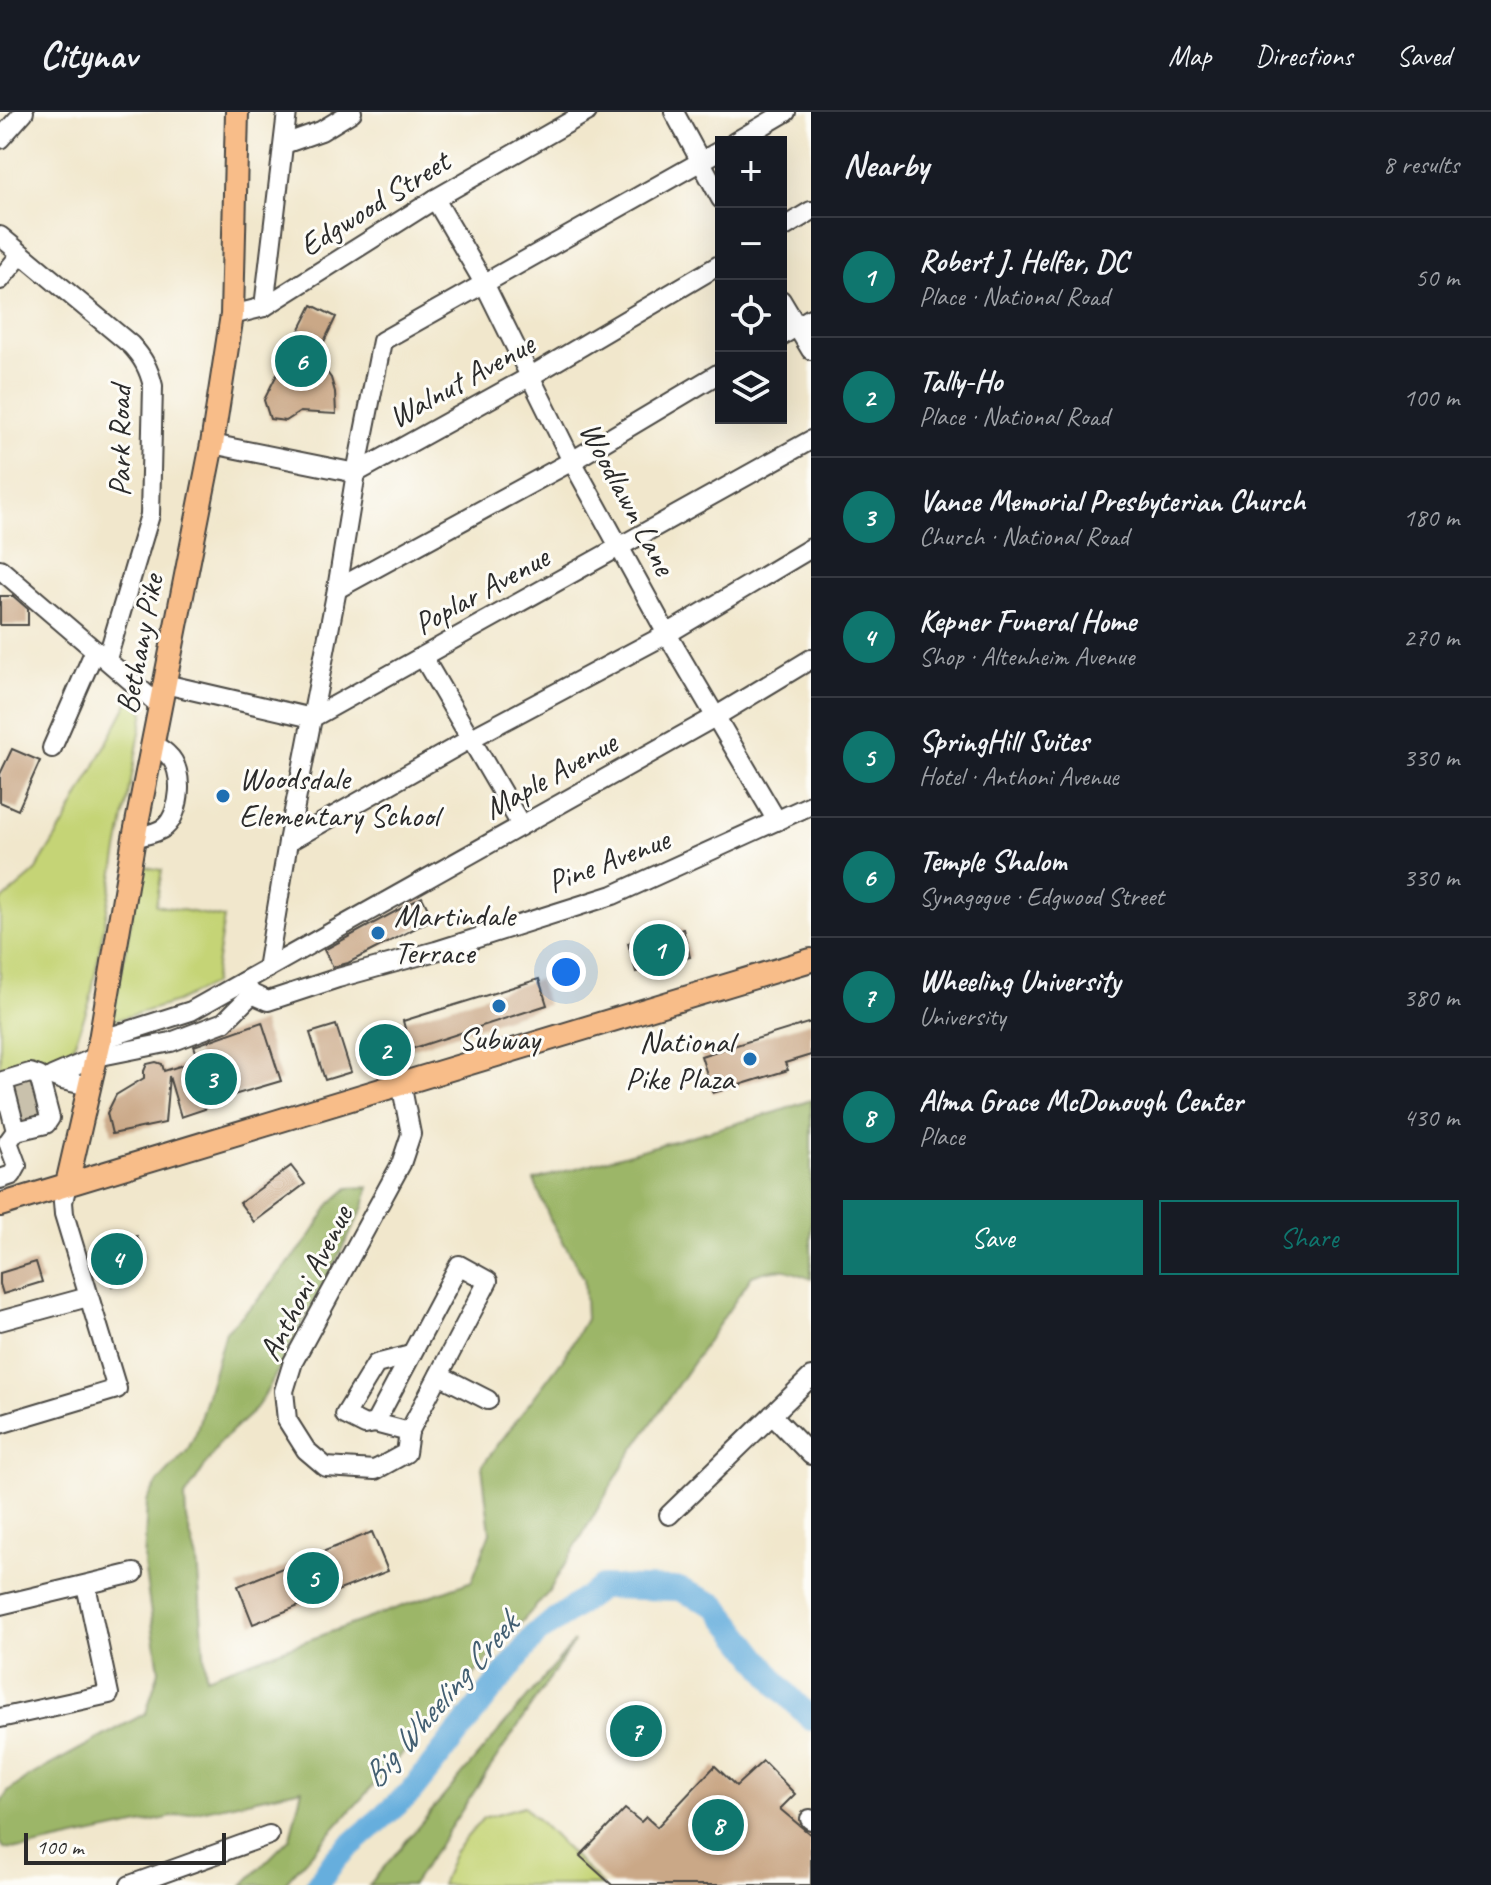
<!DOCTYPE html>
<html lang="en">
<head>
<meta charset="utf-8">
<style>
  :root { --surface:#171b24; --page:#242831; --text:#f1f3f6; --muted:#9ea1a6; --line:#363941; --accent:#0f766e }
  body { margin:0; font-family:Caveat,sans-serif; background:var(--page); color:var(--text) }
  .controls { position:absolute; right:24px; top:24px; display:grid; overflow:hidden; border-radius:0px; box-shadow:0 8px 32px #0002 }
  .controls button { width:72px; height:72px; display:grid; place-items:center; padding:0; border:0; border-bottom:2px solid var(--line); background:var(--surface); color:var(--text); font:40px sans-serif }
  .scale { position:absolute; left:24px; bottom:20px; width:202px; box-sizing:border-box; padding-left:8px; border:4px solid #2b2b2b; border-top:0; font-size:22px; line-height:28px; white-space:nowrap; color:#2b2b2b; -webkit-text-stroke:6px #fdfcf7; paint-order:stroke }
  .you { position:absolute; left:566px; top:860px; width:28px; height:28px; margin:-20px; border:6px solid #fff; border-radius:50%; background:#1a73e8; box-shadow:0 0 0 12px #1a73e833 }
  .badge { display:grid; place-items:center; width:52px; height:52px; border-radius:50%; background:var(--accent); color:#fff; font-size:26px; font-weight:700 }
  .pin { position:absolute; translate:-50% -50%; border:4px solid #fff; box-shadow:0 2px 8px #0006 }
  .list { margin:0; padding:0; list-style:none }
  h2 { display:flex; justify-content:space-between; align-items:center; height:104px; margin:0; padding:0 32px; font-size:34px }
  h2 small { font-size:26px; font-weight:400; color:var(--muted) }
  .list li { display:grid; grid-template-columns:52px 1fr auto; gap:24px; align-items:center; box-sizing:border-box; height:120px; padding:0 32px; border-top:2px solid var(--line) }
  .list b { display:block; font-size:30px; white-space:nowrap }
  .list p { margin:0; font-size:26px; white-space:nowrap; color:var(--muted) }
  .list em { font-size:26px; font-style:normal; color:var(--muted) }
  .actions { display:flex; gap:16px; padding:24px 32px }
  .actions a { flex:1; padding:18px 0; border:2px solid var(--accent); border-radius:0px; text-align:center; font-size:28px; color:var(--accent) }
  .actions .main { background:var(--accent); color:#fff }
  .icon { flex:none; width:44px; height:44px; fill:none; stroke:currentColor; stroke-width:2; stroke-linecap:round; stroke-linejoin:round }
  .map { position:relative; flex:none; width:811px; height:1773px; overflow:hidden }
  header { display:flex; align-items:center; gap:48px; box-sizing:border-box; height:112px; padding:0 40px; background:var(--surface); border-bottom:2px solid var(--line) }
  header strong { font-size:38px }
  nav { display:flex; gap:44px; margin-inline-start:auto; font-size:28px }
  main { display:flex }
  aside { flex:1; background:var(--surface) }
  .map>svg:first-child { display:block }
  .green { fill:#c5d476; stroke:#788050; stroke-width:2 }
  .forest { fill:#9cb667; stroke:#647049; stroke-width:2 }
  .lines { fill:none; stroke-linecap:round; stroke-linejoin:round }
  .river { stroke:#66aedd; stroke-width:24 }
  .building { fill:#caa887 }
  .minor-tunnel { stroke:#c9c1ac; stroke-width:18; stroke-dasharray:18 9; stroke-linecap:butt }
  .minor-casing { stroke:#494743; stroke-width:22 }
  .major-casing { stroke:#494743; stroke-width:26 }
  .minor { stroke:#fff; stroke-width:18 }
  .major { stroke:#f8bd89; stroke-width:22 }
  .poi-dot { fill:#1f6fb2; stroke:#fdfcf7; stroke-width:3 }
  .labels { text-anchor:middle; stroke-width:6; stroke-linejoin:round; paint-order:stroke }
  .street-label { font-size:32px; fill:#2b2b2b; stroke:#fdfcf7 }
  .poi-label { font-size:32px; fill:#2b2b2b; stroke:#fdfcf7; text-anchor:start }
  .water-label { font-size:34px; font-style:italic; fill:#435f72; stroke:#fdfcf7 }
</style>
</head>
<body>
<header>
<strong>Citynav</strong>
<nav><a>Map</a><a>Directions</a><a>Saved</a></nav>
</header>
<main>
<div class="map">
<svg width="811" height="1773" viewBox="0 0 811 1773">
  <rect width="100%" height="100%" fill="#fdfcf7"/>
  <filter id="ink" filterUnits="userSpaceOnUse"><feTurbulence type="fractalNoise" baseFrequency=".0125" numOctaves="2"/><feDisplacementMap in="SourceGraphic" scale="16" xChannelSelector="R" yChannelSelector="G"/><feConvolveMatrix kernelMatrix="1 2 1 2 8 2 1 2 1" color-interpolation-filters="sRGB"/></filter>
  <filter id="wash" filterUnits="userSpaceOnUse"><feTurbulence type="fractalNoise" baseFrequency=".006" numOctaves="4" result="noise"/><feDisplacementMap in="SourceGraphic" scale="32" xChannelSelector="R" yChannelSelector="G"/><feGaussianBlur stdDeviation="1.8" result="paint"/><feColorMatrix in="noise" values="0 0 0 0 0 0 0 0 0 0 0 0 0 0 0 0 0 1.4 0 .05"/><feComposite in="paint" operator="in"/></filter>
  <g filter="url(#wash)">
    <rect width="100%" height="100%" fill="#f1e7cc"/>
    <!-- green -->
    <g class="green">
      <polygon points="130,587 144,599 90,889 67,951 46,949 0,963 0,790 34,761 66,709"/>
      <polygon points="141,754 162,758 156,793 224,806 213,872 176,890 112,909"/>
      <polygon points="524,1694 602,1773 441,1773 454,1740 483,1706"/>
    </g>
    <!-- forest -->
    <g class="forest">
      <path d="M811 988V1167C785 1156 779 1154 752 1164L627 1347 548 1481 283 1773H243L290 1726 302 1677 24 1737 4 1736 0 1730V1692L8 1680 28 1665 146 1601 159 1559 144 1453 147 1389 158 1370 187 1339 196 1321 225 1220 257 1189 308 1128 331 1091 348 1076 369 1075 364 1095 268 1277 255 1298 221 1329 185 1385 186 1407 197 1448 206 1565 472 1469 490 1420 482 1354 565 1244 586 1207 584 1166 550 1107 534 1068 777 1000Z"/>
      <polygon points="574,1530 412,1773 369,1773"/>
    </g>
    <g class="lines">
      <!-- river -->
      <polyline class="river" points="317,1773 335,1747 411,1680 536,1522 602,1475 679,1477 717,1494 781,1576 811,1607"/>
    </g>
    <g id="blocks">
      <!-- building -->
      <g class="building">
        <polygon points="312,193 336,205 316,246 331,266 335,280 336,302 300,300 286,309 270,307 264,288"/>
        <polygon points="0,484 13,484 28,497 28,513 0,513"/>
        <polygon points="12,637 40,649 18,698 0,690 0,662"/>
        <polygon points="422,785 433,807 348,851 333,855 324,838"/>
        <polygon points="683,817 690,845 671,850 672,856 659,860 657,855 636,860 628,831"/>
        <polygon points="539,867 547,893 405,939 406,943 369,954 363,932 406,920 403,909"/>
        <polygon points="262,910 281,969 203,992 205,997 181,1005 169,964 165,1011 112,1022 107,1001 116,983 144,966 144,959 147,952 156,950 162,952 164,959 199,948 194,934"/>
        <polygon points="811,910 811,943 785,951 788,958 713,981 701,944"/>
        <polygon points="336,913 351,960 325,968 310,921"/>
        <polygon points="291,1054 305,1072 254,1110 240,1091"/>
        <polygon points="137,1124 145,1145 136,1149 141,1163 112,1174 109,1166 102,1168 92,1141"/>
        <polygon points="36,1150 42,1170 3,1182 0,1172 0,1161"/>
        <polygon points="372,1420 388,1459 253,1512 238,1474"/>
        <polygon points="763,1649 795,1682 780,1697 811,1723 811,1773 612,1773 580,1744 625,1697 641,1710 646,1705 657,1715 715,1654 736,1674"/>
      </g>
    </g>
  </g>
  <g filter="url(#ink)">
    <use href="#blocks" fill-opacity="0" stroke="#494743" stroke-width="2"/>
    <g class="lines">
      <!-- minor-tunnel -->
      <g class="minor-tunnel">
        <polyline points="16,985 35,980"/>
        <polyline points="20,999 39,993"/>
      </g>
      <defs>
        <g id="minor">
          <polyline points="674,0 721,87"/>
          <polyline points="0,27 24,0"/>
          <polyline points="735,30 786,0"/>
          <polyline points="284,32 321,19 352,0"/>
          <polyline points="435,87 484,171 572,349 667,522 777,709"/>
          <polyline points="781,117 811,99"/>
          <path d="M0 124 131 233C143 246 149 257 153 274L150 403 107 547"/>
          <polyline points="0,168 21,142"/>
          <polyline points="781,188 811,238"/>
          <polyline points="264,195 287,0"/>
          <polyline points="232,203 264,195 435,87 587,0"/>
          <polyline points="781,224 811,206"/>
          <polyline points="212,332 356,361 531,264 721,152"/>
          <polyline points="0,457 160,594"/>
          <polyline points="337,477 572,349 721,260"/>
          <polyline points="423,545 521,713"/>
          <polyline points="165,572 312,606 811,328"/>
          <polyline points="52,636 95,538"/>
          <path d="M134 726C144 723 156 722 165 715 181 701 185 658 168 643 164 638 157 635 152 632"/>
          <polyline points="288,730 470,627 667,522 811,436"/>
          <polyline points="267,857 288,730 337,477 356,361 382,229 721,38"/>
          <polyline points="243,870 252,882 268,889 338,866 436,839 613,783 811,693"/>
          <polyline points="100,928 191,899 715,605 811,547"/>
          <polyline points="401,971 411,1022 401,1052 293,1250 284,1279 287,1308 306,1338 326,1355 375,1358 406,1341 409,1320 488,1169 459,1153 375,1311 409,1320"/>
          <polyline points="89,974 62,968 52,964 96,945 171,930 224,910 252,882"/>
          <polyline points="0,1067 12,1063 17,1054 8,1030 16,1019 46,1012 50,1006 39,964 30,961 3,969 16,1019"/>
          <polyline points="0,1209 88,1185"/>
          <polyline points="439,1263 488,1288"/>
          <polyline points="772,1303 811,1343"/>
          <polyline points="375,1311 365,1313 345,1303 376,1252 411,1243"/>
          <polyline points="0,1312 117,1277 64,1102 63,1090 67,1072"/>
          <polyline points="669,1403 811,1265"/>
          <polyline points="0,1493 134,1461"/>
          <polyline points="0,1606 109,1582 86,1473"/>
          <polyline points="810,1707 811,1708"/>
          <polyline points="130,1773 269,1723"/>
        </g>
        <g id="major">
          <polyline points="67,1072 100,928 134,726 212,332 225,248 232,203 237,0"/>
          <polyline points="0,1093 811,848"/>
        </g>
      </defs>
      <!-- minor casing -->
      <use href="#minor" class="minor-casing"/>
      <!-- major casing -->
      <use href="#major" class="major-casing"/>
      <!-- minor -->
      <use href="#minor" class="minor"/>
      <!-- major -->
      <use href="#major" class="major"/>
    </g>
  </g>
  <!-- markers -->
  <g class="poi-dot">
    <circle cx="223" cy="684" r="8"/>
    <circle cx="378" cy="821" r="8"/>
    <circle cx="499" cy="894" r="8"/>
    <circle cx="750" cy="947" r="8"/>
  </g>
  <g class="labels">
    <!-- street labels -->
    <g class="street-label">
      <text transform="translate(374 91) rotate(-32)" y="11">Edgwood Street</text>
      <text transform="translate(461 268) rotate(-29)" y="11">Walnut Avenue</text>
      <text transform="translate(119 329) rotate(-90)" y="11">Park Road</text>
      <text transform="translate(628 386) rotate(62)" y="11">Woodlawn Lane</text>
      <text transform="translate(481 478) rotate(-29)" y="11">Poplar Avenue</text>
      <text transform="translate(139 532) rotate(-79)" y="11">Bethany Pike</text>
      <text transform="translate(550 663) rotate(-29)" y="11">Maple Avenue</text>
      <text transform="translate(608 748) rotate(-21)" y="11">Pine Avenue</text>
      <text transform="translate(305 1171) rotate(-63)" y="11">Anthoni Avenue</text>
    </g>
    <!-- poi labels -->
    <g class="poi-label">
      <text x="239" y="677">Woodsdale<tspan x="239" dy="37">Elementary School</tspan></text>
      <text x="394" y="814">Martindale<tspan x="394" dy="37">Terrace</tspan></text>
      <text x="499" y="937" text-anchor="middle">Subway</text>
      <text x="734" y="940" text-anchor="end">National<tspan x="734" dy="37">Pike Plaza</tspan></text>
    </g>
    <!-- water labels -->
    <g class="water-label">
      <text transform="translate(439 1588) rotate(-49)" y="12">Big Wheeling Creek</text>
    </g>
  </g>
</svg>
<div class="controls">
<button>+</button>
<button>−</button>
<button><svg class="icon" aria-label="locate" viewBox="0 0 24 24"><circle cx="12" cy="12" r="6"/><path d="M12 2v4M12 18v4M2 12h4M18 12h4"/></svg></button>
<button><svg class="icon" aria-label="layers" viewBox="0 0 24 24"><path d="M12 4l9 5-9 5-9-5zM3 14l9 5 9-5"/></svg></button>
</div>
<div class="scale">100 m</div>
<div class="you"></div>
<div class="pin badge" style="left:659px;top:838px">1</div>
<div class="pin badge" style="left:385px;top:938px">2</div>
<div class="pin badge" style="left:211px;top:967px">3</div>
<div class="pin badge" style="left:117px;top:1147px">4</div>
<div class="pin badge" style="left:313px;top:1466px">5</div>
<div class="pin badge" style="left:301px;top:249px">6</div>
<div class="pin badge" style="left:636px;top:1619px">7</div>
<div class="pin badge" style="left:718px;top:1713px">8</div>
</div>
<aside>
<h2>Nearby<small>8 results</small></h2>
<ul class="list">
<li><span class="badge">1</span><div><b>Robert J. Helfer, DC</b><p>Place · National Road</p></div><em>50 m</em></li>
<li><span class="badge">2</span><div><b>Tally-Ho</b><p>Place · National Road</p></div><em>100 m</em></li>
<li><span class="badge">3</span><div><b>Vance Memorial Presbyterian Church</b><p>Church · National Road</p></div><em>180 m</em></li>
<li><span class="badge">4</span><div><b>Kepner Funeral Home</b><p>Shop · Altenheim Avenue</p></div><em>270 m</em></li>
<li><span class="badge">5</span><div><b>SpringHill Suites</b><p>Hotel · Anthoni Avenue</p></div><em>330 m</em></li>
<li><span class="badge">6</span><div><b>Temple Shalom</b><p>Synagogue · Edgwood Street</p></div><em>330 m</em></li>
<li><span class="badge">7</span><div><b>Wheeling University</b><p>University</p></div><em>380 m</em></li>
<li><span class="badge">8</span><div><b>Alma Grace McDonough Center</b><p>Place</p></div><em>430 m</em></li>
</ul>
<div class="actions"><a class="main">Save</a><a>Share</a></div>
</aside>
</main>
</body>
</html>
